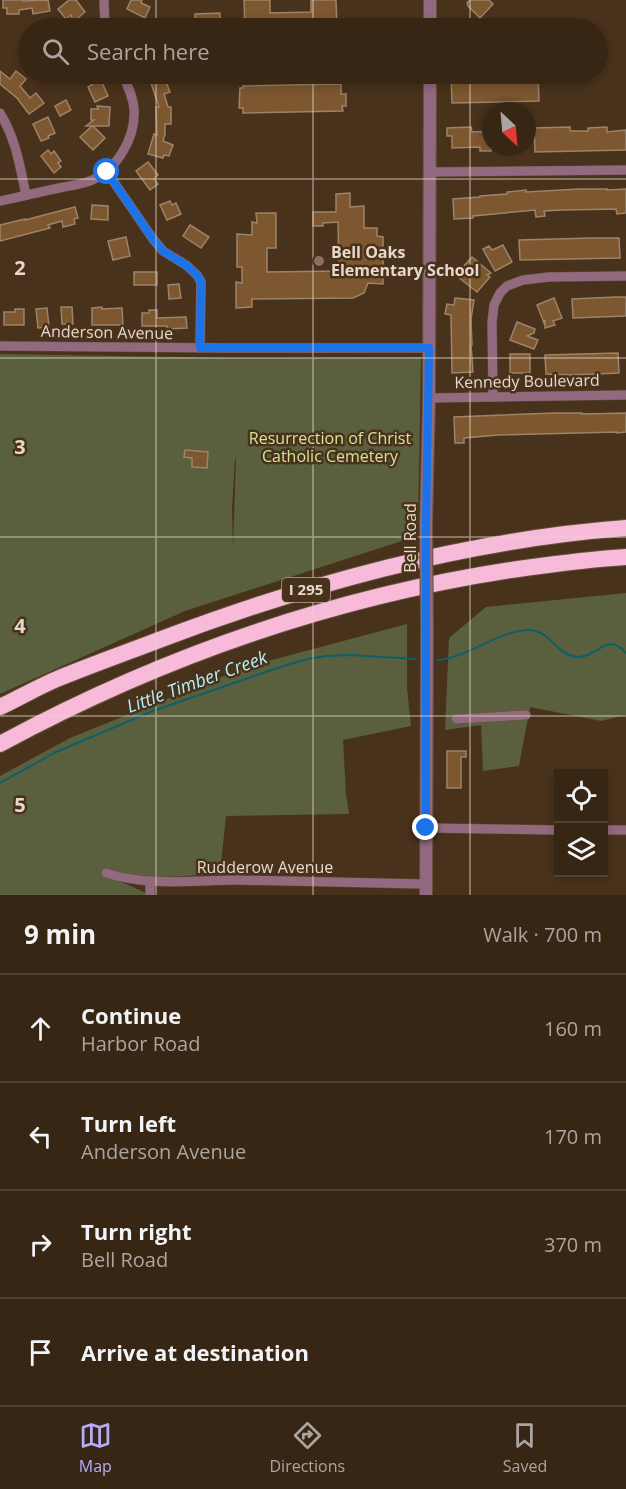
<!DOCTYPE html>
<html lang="en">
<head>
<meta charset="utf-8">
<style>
  :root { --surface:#372614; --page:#3e2e1d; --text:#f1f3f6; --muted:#aaa5a0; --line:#514334; --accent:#b8abf7 }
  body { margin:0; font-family:"Open Sans",sans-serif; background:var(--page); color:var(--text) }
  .controls { position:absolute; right:18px; bottom:18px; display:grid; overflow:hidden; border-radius:0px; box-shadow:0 3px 9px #0003 }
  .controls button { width:54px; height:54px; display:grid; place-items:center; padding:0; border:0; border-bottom:2px solid var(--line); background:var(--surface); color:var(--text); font:30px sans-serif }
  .compass { position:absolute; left:482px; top:102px; width:54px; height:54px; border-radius:50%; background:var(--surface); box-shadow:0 3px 9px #0003; rotate:154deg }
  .stop { position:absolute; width:18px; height:18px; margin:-14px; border:4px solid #1a73e8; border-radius:50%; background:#fff }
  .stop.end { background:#1a73e8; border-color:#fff; box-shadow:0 2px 6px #0008 }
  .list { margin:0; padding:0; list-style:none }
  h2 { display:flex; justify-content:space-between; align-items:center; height:78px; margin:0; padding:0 24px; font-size:26px }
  h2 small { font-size:20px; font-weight:400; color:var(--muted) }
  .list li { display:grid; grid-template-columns:39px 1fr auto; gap:18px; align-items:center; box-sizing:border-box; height:108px; padding:0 24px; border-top:2px solid var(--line) }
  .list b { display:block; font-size:22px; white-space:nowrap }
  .list p { margin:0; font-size:20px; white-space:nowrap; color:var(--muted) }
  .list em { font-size:20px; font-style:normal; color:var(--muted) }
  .icon { flex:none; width:33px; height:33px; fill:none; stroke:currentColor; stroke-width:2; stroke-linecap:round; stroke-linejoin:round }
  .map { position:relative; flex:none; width:626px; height:895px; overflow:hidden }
  .search { position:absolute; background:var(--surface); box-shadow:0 3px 9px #0003; left:18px; right:18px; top:18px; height:66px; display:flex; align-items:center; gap:15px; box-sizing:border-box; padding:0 21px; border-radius:33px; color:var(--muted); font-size:22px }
  .sheet { height:510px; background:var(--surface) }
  nav { display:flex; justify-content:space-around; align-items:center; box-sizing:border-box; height:84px; border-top:2px solid var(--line); background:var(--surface); font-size:16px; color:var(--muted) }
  nav a { display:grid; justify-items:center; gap:3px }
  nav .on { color:var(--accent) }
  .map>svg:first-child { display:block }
  .green { fill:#5a603d; fill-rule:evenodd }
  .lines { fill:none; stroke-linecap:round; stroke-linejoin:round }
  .stream { stroke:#0d5f6a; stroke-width:2 }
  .building { fill:#7c5730; stroke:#9d8369; stroke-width:1.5 }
  .minor-casing { stroke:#65503b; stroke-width:10 }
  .tertiary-casing { stroke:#65503b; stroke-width:14 }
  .motorway-casing { stroke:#65503b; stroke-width:18 }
  .minor { stroke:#92697f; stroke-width:9 }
  .tertiary { stroke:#92697f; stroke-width:12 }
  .motorway { stroke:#f7bad9; stroke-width:16 }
  .tertiary-bridge-casing { stroke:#65503b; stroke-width:14; stroke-linecap:butt }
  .tertiary-bridge { stroke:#92697f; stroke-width:12 }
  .route { stroke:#1a73e8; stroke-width:8 }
  .grid { fill:none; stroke:#e7d8cb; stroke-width:1.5; stroke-opacity:0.55 }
  .education-dot { fill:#8d6e63; stroke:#49321b; stroke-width:2 }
  .labels { text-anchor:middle; stroke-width:5; stroke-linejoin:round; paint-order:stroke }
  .shield { fill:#49321b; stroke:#b8a696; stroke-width:1.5 }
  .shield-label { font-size:15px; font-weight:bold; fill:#e7d8cb }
  .poi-label { font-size:16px; font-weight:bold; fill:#e7d8cb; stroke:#49321b; text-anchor:start }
  .street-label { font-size:16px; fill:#e7d8cb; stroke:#49321b }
  .park-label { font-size:16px; fill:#d4e394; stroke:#49321b }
  .water-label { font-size:18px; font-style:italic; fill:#b2eef8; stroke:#49321b }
  .grid-label { font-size:20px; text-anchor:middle; font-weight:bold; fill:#e7d8cb; stroke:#49321b; stroke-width:5; stroke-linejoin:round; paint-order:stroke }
</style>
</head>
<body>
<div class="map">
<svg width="626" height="895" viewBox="0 0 626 895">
  <rect width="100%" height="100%" fill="#49321b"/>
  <!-- green -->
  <g class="green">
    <path d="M0 354 238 358 421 357 418 529 408 539 185 611 0 694ZM235 459H236L233 548 232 508Z"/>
    <polygon points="626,593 626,715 601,721 530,707 519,766 483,771 481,725 445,730 449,638 486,607"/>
    <polygon points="407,624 407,688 411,726 343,740 346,794 349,814 226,816 220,874 117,880 146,893 146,895 0,895 0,776 70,738 246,667"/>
  </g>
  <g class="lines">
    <!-- stream -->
    <g class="stream">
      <path d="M437 660C468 658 499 630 529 630 550 630 556 655 577 657 597 658 607 631 626 653"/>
      <polyline points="0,783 54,753 150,712 283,666 308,659 326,656 350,655 416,659"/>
    </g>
  </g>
  <!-- building -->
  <g class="building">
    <polygon points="3,0 23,0 23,1 48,0 50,11 33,14 32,8 26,9 19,10 19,14 7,14 7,8 3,8"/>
    <polygon points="69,0 76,0 85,12 73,22 71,15 66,19 58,9"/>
    <polygon points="131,0 142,0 141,3 150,7 145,18 127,9"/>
    <polygon points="244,0 270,0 270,13 311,12 311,0 336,0 337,28 245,28"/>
    <polygon points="470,0 489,0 493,4 480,18 468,6 467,3"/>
    <polygon points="220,13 220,28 195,28 195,14"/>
    <polygon points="0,71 10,79 16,71 26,79 20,86 30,98 36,93 44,103 29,114 17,98 0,84"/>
    <polygon points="148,74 163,74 170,92 164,94 168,107 171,107 171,124 165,124 165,134 163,141 173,145 169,156 164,155 163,158 148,154 154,134 157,135 156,107 159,107"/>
    <polygon points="451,74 485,74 485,75 538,74 539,101 452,103"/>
    <polygon points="100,78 108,96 95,102 88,87 93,84 92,81"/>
    <polygon points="341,84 341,94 346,94 346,106 342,106 343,111 243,113 243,108 239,108 240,88 243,88 243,86"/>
    <polygon points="66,100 71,110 60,116 55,106"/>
    <polygon points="97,106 110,107 109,126 93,126 105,138 93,150 80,137 92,126 86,126 94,120 91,120 91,109 98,109"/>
    <polygon points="48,117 55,133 48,136 49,138 41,141 33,124"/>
    <polygon points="471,127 472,132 491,131 491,151 480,151 480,147 452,148 452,136 447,136 447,128"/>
    <polygon points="570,127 570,131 588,131 588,128 607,127 607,132 626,130 626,150 535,152 534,128"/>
    <polygon points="48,150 51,154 54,151 61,161 58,163 61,167 54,173 41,156"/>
    <polygon points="148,162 158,175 154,179 158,184 150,190 136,171"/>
    <polygon points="580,189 607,189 607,190 626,189 626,213 617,214 616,209 562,210 544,211 545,216 536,217 535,210 473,216 473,218 454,219 453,199 480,197 480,196 507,194 507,192 526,190 526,192"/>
    <polygon points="350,193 350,207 364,206 364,228 377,228 377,236 383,237 383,284 368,283 364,293 353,298 252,299 252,307 236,308 236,282 242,283 242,267 237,267 237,234 252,235 252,222 257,223 256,213 276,213 276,248 267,248 267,272 339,271 338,222 323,223 323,226 313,226 313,212 336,212 336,194"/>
    <polygon points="170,201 172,205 176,203 181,214 167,220 160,205"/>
    <polygon points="92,205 108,206 108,220 91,219"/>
    <polygon points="75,207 78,218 74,219 75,224 63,227 62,221 48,225 50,228 0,241 0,225 25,219 25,220"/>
    <polygon points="190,225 209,237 201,248 183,236"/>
    <polygon points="126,237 130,256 113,260 108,241"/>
    <polygon points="592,238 619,238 620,258 520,260 519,240"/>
    <polygon points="503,245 512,262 495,271 483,249 489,246 492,250"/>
    <polygon points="472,257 491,273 487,275 490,277 477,292 458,277 465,269 463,267"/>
    <rect x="134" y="272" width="23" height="13"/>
    <polygon points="179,284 181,298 169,299 168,285"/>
    <polygon points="616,297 626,297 626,316 573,318 572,299"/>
    <polygon points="455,298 474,300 471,319 472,345 471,345 473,372 452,373 451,315 445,314 447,304 454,305"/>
    <polygon points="554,298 562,318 553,321 555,325 545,328 545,320 544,323 537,305"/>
    <polygon points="61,307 72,307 73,324 62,324"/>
    <polygon points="102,307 102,309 122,308 123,325 92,325 92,308"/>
    <polygon points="47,308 49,327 38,328 36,309"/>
    <polygon points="15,309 24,309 24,325 4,325 4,312 15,312"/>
    <polygon points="149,310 157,310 157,318 186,317 187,328 167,329 167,326 142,326 142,313 149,313"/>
    <polygon points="517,322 535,329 534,333 527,336 538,340 534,349 510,340"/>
    <polygon points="618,353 619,373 572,375 546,374 545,355"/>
    <rect x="510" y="354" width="20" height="19"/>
    <polygon points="555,413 582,413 582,414 626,413 626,432 617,433 617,432 498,435 464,438 464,443 455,443 454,417"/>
    <polygon points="185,450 208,452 207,468 192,467 192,458 184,457"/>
    <polygon points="447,751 466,751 466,757 461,757 461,788 447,788"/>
  </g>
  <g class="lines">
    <defs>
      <g id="minor">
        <polyline points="104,0 105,28"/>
        <path d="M0 113C16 139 20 167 26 195"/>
        <polyline points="107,172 153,239 163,251 186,265 197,275 201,282 200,348"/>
        <polyline points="429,172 626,170"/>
        <path d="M0 201C20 197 39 192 59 188 68 186 78 185 87 182 115 173 136 139 134 109 133 96 127 84 122 74"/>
        <polyline points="0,346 225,348 429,348"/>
        <polyline points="493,397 492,322 494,305 500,293 507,286 523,280 549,277 626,276"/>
        <polyline points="429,398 626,395"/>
        <polyline points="456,719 526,715"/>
        <polyline points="426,828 558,830"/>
        <polyline points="604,830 626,830"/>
        <path d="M106 873C150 887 193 880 238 880 300 881 363 883 426 884"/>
        <polyline points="150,881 150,895"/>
      </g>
      <g id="tertiary">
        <polyline points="430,28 430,0"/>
        <polyline points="426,526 429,398 430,74"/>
        <polyline points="426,895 427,628"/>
      </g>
      <g id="motorway">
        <path d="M0 707C19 698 38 687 57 679 91 665 125 653 159 640 309 583 465 540 626 528"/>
        <path d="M0 744C161 657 336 596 518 569 554 564 590 559 626 557"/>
      </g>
    </defs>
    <!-- minor casing -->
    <use href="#minor" class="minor-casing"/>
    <!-- tertiary casing -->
    <use href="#tertiary" class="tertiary-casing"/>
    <!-- motorway casing -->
    <use href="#motorway" class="motorway-casing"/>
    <!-- minor -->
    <use href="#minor" class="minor"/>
    <!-- tertiary -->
    <use href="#tertiary" class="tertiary"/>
    <!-- motorway -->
    <use href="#motorway" class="motorway"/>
    <defs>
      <polyline id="tertiary-bridge" points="426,526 427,628"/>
    </defs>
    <!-- tertiary-bridge casing -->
    <use href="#tertiary-bridge" class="tertiary-bridge-casing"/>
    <!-- tertiary-bridge -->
    <use href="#tertiary-bridge" class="tertiary-bridge"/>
  </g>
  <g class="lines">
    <!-- route -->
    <polyline class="route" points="107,172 153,239 163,251 186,265 197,275 201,282 200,348 429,348 426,526 426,828"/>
  </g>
  <!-- grid -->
  <path class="grid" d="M156 0V28M313 0V28M470 0V28M156 74V895M313 74V895M470 74V895M0 179H626M0 358H626M0 537H626M0 716H626"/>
  <!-- markers -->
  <circle class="education-dot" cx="319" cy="261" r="6"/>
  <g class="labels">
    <!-- shield labels -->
    <rect class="shield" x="282" y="578" width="48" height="24" rx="4.5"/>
    <g class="shield-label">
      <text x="306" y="595">I 295</text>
    </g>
    <!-- poi labels -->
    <g class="poi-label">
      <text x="331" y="258">Bell Oaks<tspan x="331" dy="18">Elementary School</tspan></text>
    </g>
    <!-- street labels -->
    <g class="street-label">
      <text transform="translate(107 332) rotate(1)" y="6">Anderson Avenue</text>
      <text transform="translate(527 381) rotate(-1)" y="6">Kennedy Boulevard</text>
      <text transform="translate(410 538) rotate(-90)" y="6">Bell Road</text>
      <text x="265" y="873">Rudderow Avenue</text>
    </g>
    <!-- park labels -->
    <g class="park-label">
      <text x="330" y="444">Resurrection of Christ<tspan x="330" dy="18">Catholic Cemetery</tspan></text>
    </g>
    <!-- water labels -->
    <g class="water-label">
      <text transform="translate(197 682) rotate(-20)" y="6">Little Timber Creek</text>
    </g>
  </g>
  <g class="grid-label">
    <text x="20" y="275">2</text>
    <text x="20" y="454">3</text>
    <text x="20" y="633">4</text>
    <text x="20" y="812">5</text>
  </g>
</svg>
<div class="controls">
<button><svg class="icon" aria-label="locate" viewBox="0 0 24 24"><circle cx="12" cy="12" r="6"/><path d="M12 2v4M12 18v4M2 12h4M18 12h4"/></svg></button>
<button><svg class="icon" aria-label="layers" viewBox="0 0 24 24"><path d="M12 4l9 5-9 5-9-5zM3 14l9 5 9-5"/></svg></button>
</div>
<svg class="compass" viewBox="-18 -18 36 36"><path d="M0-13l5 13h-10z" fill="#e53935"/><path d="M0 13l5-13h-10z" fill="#aaa5a0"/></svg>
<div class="stop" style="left:107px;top:172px"></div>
<div class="stop end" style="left:426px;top:828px"></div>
<div class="search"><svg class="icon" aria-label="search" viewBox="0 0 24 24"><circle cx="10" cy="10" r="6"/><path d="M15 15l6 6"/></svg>Search here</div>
</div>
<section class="sheet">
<h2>9 min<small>Walk · 700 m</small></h2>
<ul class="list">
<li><svg class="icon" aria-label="ahead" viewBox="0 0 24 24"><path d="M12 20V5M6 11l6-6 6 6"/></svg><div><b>Continue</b><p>Harbor Road</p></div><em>160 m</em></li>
<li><svg class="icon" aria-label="left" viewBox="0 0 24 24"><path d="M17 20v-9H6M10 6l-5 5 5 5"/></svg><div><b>Turn left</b><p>Anderson Avenue</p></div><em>170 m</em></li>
<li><svg class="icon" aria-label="right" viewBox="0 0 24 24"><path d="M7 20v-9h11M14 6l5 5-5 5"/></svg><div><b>Turn right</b><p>Bell Road</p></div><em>370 m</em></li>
<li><svg class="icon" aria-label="arrive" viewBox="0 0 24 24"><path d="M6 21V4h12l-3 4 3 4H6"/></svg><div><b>Arrive at destination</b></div></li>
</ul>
</section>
<nav>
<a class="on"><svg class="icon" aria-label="map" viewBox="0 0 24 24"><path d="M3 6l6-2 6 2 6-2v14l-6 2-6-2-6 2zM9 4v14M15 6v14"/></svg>Map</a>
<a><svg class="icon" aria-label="directions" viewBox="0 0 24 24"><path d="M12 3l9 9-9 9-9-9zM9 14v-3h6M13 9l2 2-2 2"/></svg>Directions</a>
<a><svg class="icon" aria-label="saved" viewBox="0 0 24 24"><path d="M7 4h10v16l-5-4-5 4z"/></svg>Saved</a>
</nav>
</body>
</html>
